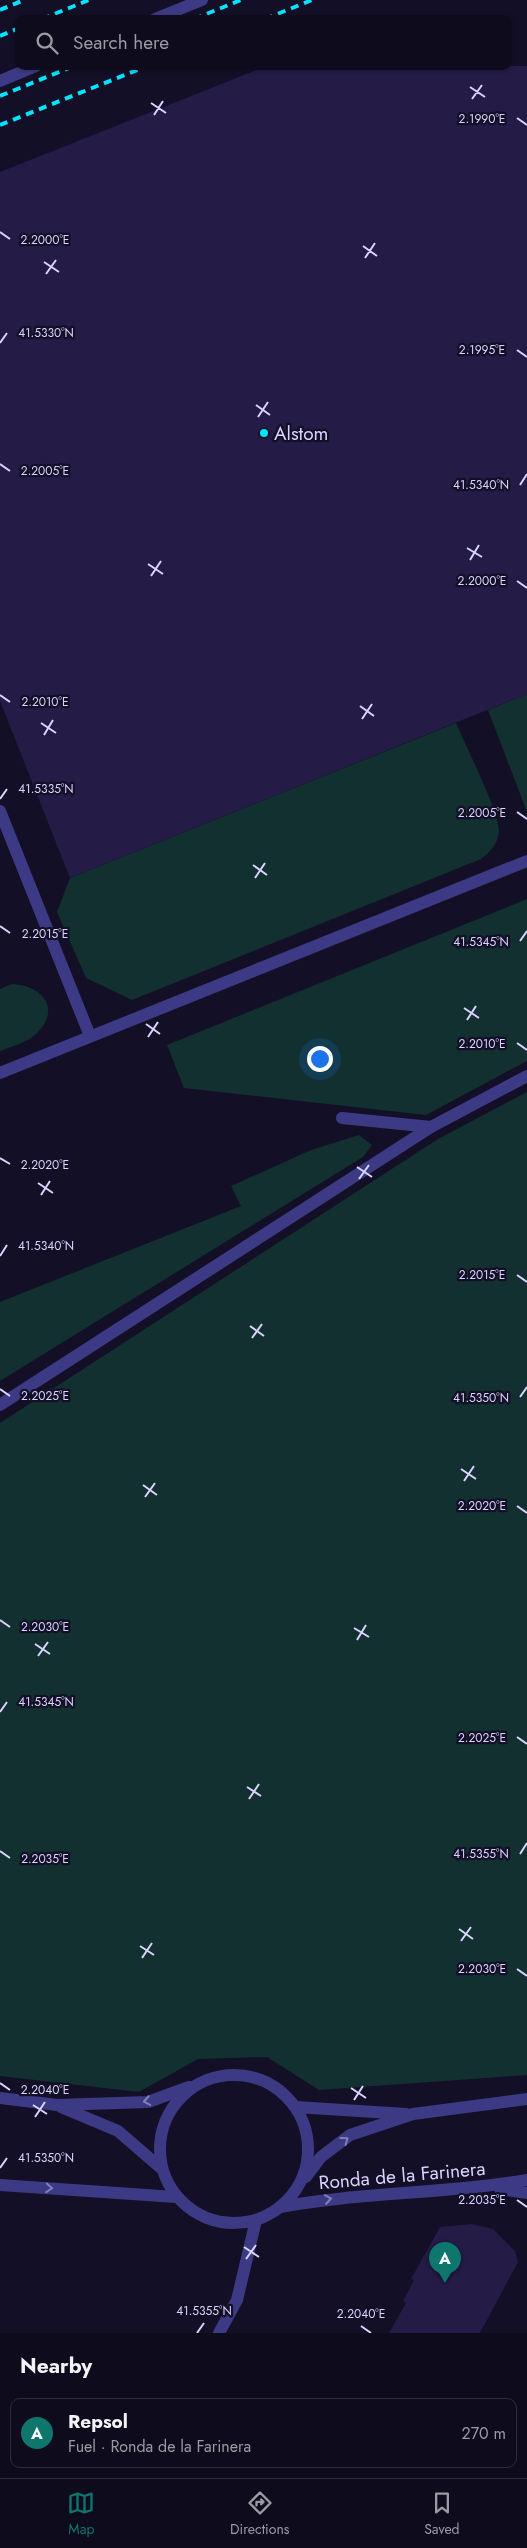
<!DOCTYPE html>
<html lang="en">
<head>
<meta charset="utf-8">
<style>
  :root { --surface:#0e0b1c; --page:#1c1929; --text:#f1f3f6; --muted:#9b9ba3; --line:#2e2b3b; --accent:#0f766e }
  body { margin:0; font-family:Jost,sans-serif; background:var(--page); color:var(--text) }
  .you { position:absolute; left:319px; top:1058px; width:18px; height:18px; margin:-12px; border:4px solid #fff; border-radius:50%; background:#1a73e8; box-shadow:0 0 0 8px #1a73e833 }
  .badge { display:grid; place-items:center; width:32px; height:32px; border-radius:50%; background:var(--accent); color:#fff; font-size:16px; font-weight:700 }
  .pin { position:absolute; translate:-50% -41px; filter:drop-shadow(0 1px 2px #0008) }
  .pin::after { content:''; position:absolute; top:26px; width:18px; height:15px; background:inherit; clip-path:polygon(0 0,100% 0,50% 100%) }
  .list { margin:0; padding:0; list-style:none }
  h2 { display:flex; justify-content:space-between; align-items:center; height:65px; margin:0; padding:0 20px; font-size:21px }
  h2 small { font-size:16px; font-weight:400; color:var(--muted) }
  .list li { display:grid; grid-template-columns:32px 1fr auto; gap:15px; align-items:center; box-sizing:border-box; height:70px; margin:0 10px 10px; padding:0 10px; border:1px solid var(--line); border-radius:10px }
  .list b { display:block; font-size:19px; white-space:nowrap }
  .list p { margin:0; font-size:16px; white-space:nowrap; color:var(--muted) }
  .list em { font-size:16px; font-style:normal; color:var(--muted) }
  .icon { flex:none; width:28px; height:28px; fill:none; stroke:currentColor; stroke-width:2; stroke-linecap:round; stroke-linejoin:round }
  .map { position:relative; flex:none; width:527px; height:2333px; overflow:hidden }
  .search { position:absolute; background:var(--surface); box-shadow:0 1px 4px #0004; left:15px; right:15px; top:15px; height:55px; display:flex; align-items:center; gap:12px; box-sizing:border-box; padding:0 18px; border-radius:10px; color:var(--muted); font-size:19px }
  .sheet { height:145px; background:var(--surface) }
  nav { display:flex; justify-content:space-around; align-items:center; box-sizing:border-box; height:70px; border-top:1px solid var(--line); background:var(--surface); font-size:14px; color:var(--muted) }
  nav a { display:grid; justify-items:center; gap:2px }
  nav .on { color:var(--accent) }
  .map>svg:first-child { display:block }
  .green { fill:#12302f }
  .building { fill:#241b47 }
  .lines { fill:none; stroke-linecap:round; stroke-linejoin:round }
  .service { stroke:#3d3a85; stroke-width:12 }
  .minor { stroke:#3d3a85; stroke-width:12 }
  .rail { stroke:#00e5ff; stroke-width:4; stroke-dasharray:8 6; stroke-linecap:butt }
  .oneway { stroke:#837fbc }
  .ticks { fill:none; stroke:#d9d4ff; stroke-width:2 }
  .poi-dot { fill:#00e5ff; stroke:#130f26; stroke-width:2 }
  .labels { text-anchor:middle; stroke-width:4.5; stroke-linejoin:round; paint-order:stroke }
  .poi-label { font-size:19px; fill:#d9d4ff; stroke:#130f26; text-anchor:start }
  .street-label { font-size:19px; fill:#d9d4ff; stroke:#130f26 }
  .ticks-label { font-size:12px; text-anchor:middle; fill:#d9d4ff; stroke:#130f26; stroke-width:4.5; stroke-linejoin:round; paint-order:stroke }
</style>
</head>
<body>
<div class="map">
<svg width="527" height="2333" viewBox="0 0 527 2333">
  <rect width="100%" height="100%" fill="#130f26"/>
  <!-- green -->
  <g class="green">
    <polygon points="527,694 527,812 488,710"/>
    <path d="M456 723C465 744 499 812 499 831 498 844 490 852 481 859L132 1000 86 978 57 912 70 878Z"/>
    <polygon points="527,899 527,1061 426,1115 184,1088 167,1045"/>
    <path d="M12 984C40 985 62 1007 38 1032 29 1042 13 1046 0 1051V989Z"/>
    <polygon points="527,1092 527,2075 319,2090 267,2057 198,2059 139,2092 0,2076 0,1423 438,1139"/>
    <polygon points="359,1135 372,1145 363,1157 0,1381 0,1302 241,1206 231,1186 311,1150"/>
  </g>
  <!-- building -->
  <g class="building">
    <polygon points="267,66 527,66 527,694 70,878 0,701 0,172"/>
    <polygon points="472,2224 493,2229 515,2251 518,2262 480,2333 389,2333 406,2303 403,2301 414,2280 411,2279 440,2227"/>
  </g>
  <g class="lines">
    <!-- service -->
    <g class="service">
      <polyline points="155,19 202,0"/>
      <polyline points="0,81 36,66"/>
      <polyline points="0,811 90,1036"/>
      <polyline points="0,1073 527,861"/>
      <polyline points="342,1118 431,1127"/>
      <polyline points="0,1405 431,1127 527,1076"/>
    </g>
    <!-- minor -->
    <g class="minor">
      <circle cx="234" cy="2149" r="74"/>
      <polyline points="0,2098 57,2105 148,2102 189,2087"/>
      <polyline points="61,2107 118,2131 162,2169"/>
      <polyline points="296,2107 406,2114"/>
      <polyline points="306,2177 321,2157 350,2135 413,2114 527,2099"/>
      <polyline points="0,2185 176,2197"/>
      <polyline points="500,2189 527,2193"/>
      <path d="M280 2207C362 2192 445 2194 527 2180"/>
      <polyline points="219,2333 237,2300 256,2220"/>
    </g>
    <!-- rail -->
    <g class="rail">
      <polyline points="0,10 24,0"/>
      <polyline points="42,19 89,0"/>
      <polyline points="194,19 241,0"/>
      <polyline points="265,19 312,0"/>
      <polyline points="0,36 19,28"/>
      <polyline points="0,96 74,66"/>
      <polyline points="0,125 147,66"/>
    </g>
  </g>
  <!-- one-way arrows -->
  <defs><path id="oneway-chevron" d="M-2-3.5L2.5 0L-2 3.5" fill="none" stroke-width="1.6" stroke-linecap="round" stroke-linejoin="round" transform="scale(1.25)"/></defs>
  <g class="oneway">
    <use href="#oneway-chevron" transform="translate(147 2101) rotate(170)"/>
    <use href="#oneway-chevron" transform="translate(345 2140) rotate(-36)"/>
    <use href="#oneway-chevron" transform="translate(49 2188) rotate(4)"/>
    <use href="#oneway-chevron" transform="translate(328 2199) rotate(-8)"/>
  </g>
  <!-- ticks -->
  <path class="ticks" d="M470 87 485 97M472 99 482 85M151 103 166 113M154 115 163 101M517 118 527 125M0 232 10 239M363 246 377 256M365 258 375 243M44 262 59 272M46 274 56 260M0 343 7 333M517 350 527 357M256 405 270 415M258 417 268 402M0 464 10 471M520 485 527 474M467 548 482 557M470 560 479 545M148 564 163 574M151 576 161 561M517 581 527 588M0 695 10 702M360 706 374 716M362 719 372 704M41 723 56 733M44 735 53 720M0 799 7 789M517 812 527 819M253 865 267 875M255 878 265 863M0 926 10 933M520 941 527 931M464 1008 479 1018M467 1020 476 1006M146 1024 160 1034M148 1037 158 1022M517 1043 527 1050M0 1158 10 1164M357 1167 372 1177M359 1179 369 1165M38 1183 53 1193M41 1195 50 1181M0 1256 7 1245M517 1275 527 1282M250 1326 264 1336M252 1338 262 1324M0 1389 10 1396M520 1397 527 1387M461 1469 476 1479M464 1481 474 1466M143 1485 157 1495M145 1497 155 1483M517 1506 527 1513M0 1620 10 1627M354 1628 369 1637M357 1640 366 1625M35 1644 50 1654M38 1656 48 1642M0 1712 7 1702M517 1737 527 1744M247 1787 261 1796M249 1799 259 1784M0 1851 10 1858M520 1854 527 1843M459 1929 473 1939M461 1941 471 1927M140 1946 154 1955M142 1958 152 1943M517 1969 527 1976M0 2083 10 2090M351 2088 366 2098M354 2100 363 2086M33 2105 47 2114M35 2117 45 2102M0 2168 7 2158M517 2200 527 2207M244 2247 259 2257M246 2259 256 2245M361 2326 371 2333M197 2333 204 2323"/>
  <!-- markers -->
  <circle class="poi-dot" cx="264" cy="433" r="5"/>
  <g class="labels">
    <!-- poi labels -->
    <g class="poi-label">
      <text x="274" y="440">Alstom</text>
    </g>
    <!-- street labels -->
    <g class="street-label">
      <text transform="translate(402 2175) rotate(-5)" y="7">Ronda de la Farinera</text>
    </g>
  </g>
  <g class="ticks-label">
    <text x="482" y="123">2.1990°E</text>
    <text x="45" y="244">2.2000°E</text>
    <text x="46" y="337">41.5330°N</text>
    <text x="482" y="354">2.1995°E</text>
    <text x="45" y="475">2.2005°E</text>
    <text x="481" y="489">41.5340°N</text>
    <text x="482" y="585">2.2000°E</text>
    <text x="45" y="706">2.2010°E</text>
    <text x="46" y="793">41.5335°N</text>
    <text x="482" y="817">2.2005°E</text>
    <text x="45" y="938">2.2015°E</text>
    <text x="481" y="946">41.5345°N</text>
    <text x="482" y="1048">2.2010°E</text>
    <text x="45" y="1169">2.2020°E</text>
    <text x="46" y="1250">41.5340°N</text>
    <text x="482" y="1279">2.2015°E</text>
    <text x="45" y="1400">2.2025°E</text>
    <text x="481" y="1402">41.5350°N</text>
    <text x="482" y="1510">2.2020°E</text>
    <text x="45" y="1631">2.2030°E</text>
    <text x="46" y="1706">41.5345°N</text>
    <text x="482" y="1742">2.2025°E</text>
    <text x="481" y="1858">41.5355°N</text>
    <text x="45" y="1863">2.2035°E</text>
    <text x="482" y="1973">2.2030°E</text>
    <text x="45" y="2094">2.2040°E</text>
    <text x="46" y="2162">41.5350°N</text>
    <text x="482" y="2204">2.2035°E</text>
    <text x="204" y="2315">41.5355°N</text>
    <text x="361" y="2318">2.2040°E</text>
  </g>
</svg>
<div class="you"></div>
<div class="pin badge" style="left:445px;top:2283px">A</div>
<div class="search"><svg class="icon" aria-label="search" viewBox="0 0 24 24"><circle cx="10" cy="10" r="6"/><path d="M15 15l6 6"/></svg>Search here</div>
</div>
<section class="sheet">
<h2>Nearby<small></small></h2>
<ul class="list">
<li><span class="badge">A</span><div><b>Repsol</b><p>Fuel · Ronda de la Farinera</p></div><em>270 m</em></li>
</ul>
</section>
<nav>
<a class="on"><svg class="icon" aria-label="map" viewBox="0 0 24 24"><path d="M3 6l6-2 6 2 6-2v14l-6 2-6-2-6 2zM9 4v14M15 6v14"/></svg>Map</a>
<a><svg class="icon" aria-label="directions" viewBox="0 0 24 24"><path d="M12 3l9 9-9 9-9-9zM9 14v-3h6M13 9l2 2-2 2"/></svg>Directions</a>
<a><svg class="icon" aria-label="saved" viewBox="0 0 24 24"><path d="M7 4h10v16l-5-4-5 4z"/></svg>Saved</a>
</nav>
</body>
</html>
